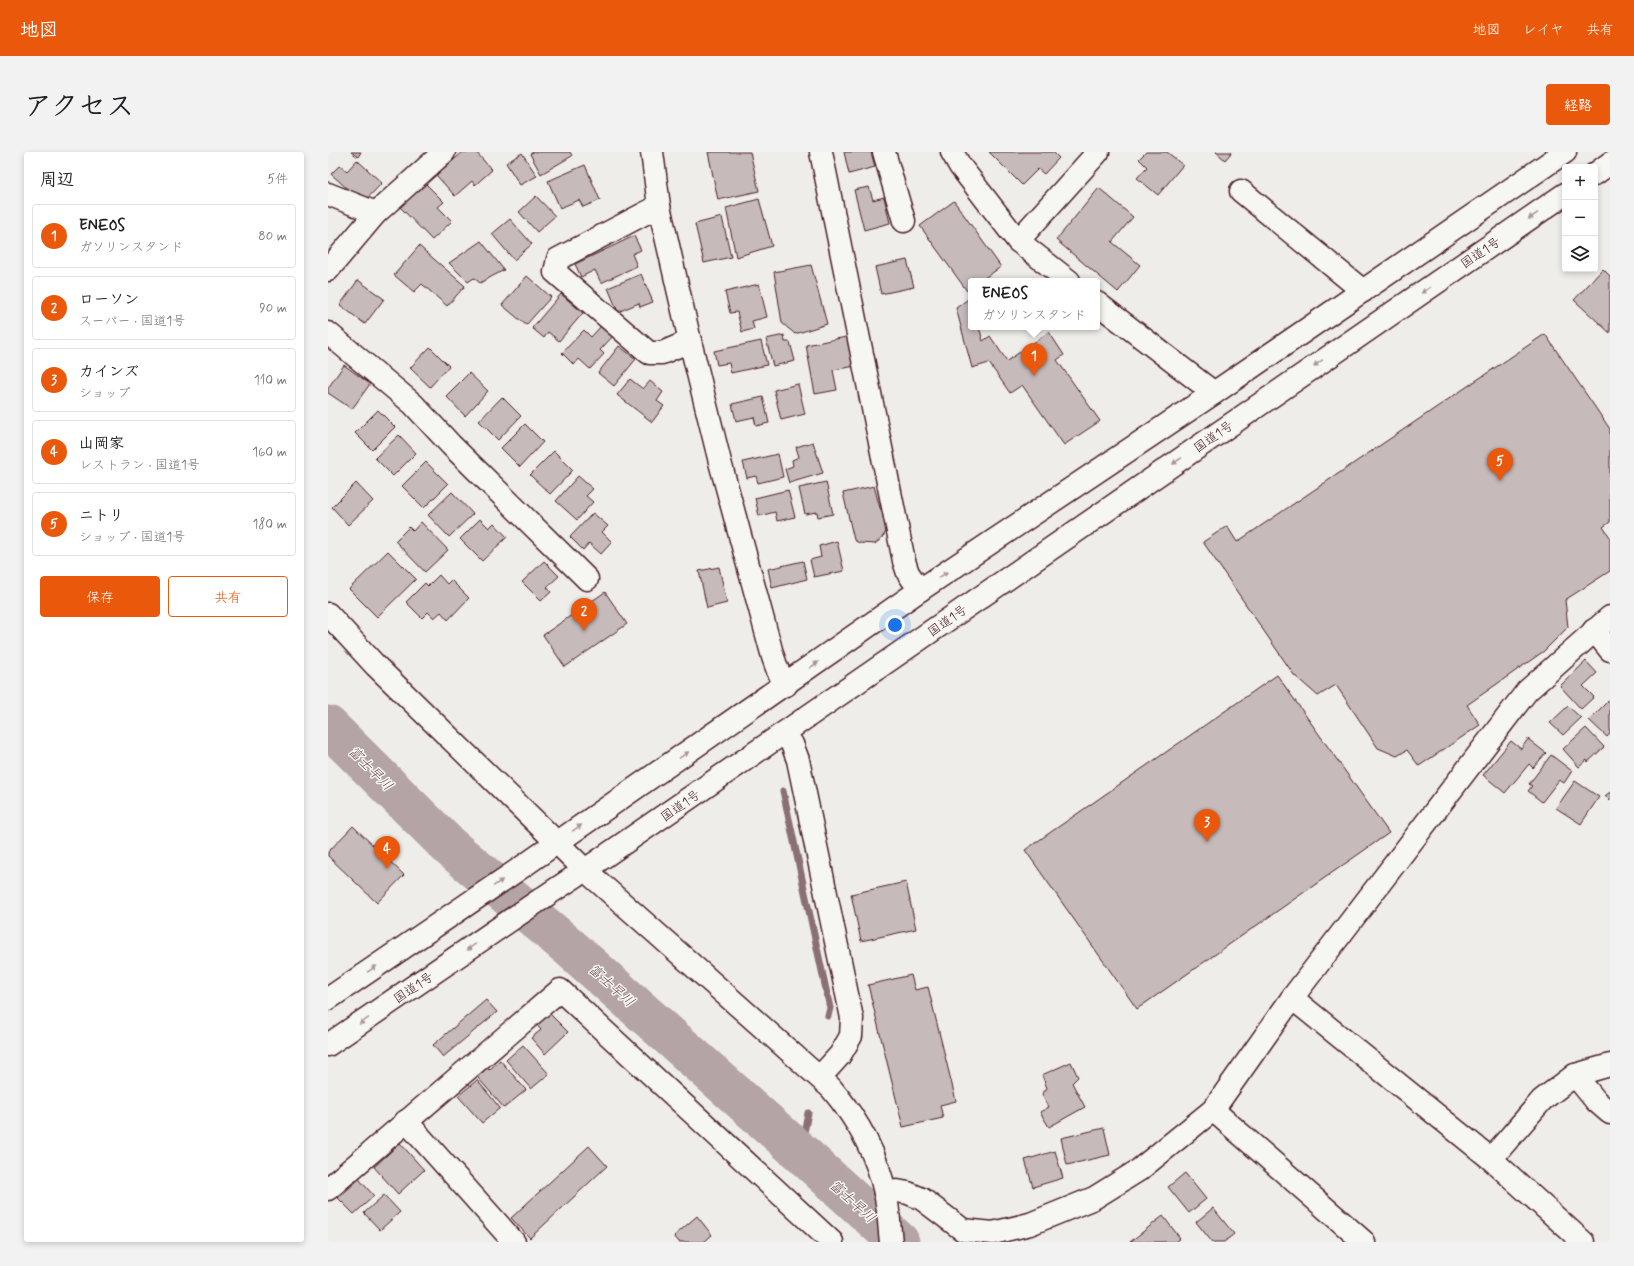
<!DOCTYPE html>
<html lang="ja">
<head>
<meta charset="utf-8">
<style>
  :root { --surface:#fff; --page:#f2f2f2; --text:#202124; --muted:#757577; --line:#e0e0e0; --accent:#ea580c }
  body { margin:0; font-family:Mynerve,"Klee One",sans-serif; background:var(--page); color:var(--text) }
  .controls { position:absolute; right:12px; top:12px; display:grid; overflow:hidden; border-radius:4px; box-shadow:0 2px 6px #0003 }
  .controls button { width:36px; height:36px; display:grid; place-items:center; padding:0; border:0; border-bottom:1px solid var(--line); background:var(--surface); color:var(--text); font:20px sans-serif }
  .you { position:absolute; left:567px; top:473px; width:14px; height:14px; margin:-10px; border:3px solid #fff; border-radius:50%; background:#1a73e8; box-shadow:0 0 0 6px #1a73e833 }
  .badge { display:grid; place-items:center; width:26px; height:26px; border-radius:50%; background:var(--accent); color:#fff; font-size:13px; font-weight:700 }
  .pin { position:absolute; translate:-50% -33px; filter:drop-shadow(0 1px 2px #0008) }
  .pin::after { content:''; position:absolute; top:21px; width:14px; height:12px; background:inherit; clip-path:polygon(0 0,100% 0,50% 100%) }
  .popup { position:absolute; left:640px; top:126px; width:132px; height:52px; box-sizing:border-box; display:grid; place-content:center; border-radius:4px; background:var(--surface); filter:drop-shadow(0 1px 3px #0005); font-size:13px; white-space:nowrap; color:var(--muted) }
  .popup b { font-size:15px; color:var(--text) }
  .popup::after { content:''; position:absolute; left:50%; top:100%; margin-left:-8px; border:8px solid transparent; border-top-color:var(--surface) }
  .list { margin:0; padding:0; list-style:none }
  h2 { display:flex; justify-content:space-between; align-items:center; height:52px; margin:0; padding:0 16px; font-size:17px }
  h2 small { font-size:13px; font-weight:400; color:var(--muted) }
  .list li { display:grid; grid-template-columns:26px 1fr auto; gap:12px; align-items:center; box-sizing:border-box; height:64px; margin:0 8px 8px; padding:0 8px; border:1px solid var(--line); border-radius:4px }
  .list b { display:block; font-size:15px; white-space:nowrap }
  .list p { margin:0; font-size:13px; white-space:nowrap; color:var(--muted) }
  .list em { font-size:13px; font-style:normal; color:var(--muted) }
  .actions { display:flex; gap:8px; padding:12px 16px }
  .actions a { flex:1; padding:9px 0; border:1px solid var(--accent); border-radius:4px; text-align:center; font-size:14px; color:var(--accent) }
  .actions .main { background:var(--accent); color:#fff }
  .icon { flex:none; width:22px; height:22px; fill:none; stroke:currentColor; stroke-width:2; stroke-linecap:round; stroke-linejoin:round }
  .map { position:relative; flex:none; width:1282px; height:1090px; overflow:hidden; border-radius:4px }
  header { display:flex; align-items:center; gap:24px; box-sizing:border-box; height:56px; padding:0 20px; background:var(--accent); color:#fff }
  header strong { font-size:19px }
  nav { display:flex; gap:22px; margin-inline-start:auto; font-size:14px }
  .intro { display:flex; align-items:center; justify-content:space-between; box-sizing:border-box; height:96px; padding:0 24px }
  h1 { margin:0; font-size:28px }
  .button { padding:10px 18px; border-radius:4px; background:var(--accent); color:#fff; font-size:14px; font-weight:700 }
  main { display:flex; gap:24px; padding:0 24px }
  aside { flex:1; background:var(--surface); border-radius:4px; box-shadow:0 2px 6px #0003 }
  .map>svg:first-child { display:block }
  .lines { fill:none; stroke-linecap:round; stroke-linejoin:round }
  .stream { stroke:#8a6f74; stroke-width:7 }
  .river { stroke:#b4a4a5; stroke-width:41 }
  .building { fill:#c6babb; stroke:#4a1f2b }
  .minor-casing { stroke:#4a1f2b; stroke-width:25 }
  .highway-casing { stroke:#4a1f2b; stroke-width:25 }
  .minor { stroke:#f6f6f2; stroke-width:22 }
  .highway { stroke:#f6f6f2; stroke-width:22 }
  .oneway { fill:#a99598 }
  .labels { text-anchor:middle; stroke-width:3; stroke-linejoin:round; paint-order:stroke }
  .street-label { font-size:13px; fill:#4a1f2b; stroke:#f6f6f2 }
  .water-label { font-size:14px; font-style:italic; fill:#6f4e56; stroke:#f6f6f2 }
</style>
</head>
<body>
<header>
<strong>地図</strong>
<nav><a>地図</a><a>レイヤ</a><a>共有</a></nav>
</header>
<div class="intro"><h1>アクセス</h1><a class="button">経路</a></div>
<main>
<aside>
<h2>周辺<small>5件</small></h2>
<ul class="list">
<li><span class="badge">1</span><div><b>ENEOS</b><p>ガソリンスタンド</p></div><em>80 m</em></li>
<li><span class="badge">2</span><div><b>ローソン</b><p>スーパー · 国道1号</p></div><em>90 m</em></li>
<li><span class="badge">3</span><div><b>カインズ</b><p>ショップ</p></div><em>110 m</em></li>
<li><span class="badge">4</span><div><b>山岡家</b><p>レストラン · 国道1号</p></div><em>160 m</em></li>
<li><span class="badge">5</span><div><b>ニトリ</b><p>ショップ · 国道1号</p></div><em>180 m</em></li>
</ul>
<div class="actions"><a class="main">保存</a><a>共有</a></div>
</aside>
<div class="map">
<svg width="1282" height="1090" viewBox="0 0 1282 1090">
  <rect width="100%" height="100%" fill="#efedea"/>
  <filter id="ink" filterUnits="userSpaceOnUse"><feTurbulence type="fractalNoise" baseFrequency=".025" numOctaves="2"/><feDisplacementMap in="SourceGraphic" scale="8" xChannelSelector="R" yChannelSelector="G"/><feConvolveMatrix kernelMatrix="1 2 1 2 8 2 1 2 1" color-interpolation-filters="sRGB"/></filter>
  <g filter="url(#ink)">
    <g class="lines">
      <!-- stream -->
      <g class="stream">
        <polyline points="455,639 502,856 500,864"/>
        <polyline points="472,1000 480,961"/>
      </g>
      <!-- river -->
      <polyline class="river" points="0,574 122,695 240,794 472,1000 571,1090"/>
    </g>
    <!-- building -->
    <g class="building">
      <polygon points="23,0 33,0 30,5"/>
      <polygon points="135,0 148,0 164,18 147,33 144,29 127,44 108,23"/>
      <polygon points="205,0 242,0 244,4 213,22 202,2"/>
      <polygon points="380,0 422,0 431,39 390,48"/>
      <polygon points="516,0 543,0 547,15 521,22"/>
      <polygon points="661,0 725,0 731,6 716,22 710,17 694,33"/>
      <polygon points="818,0 839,0 855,13 830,43 809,26 819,15 811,7"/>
      <polygon points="888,0 904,0 897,8"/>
      <polygon points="194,1 209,24 192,33 178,11"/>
      <polygon points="29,8 54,31 35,51 3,22 12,13 19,19"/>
      <polygon points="257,13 272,48 255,55 251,48 232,56 220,29"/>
      <polygon points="97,31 116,50 110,55 124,69 104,88 72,55"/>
      <polygon points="541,35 545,48 556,45 562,71 536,78 526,38"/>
      <polygon points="771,36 805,65 784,90 812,113 790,140 728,88"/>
      <polygon points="208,44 227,64 209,80 191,60"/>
      <polygon points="431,47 444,94 408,105 398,56"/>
      <polygon points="626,49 673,115 652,129 643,129 643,136 639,139 592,74"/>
      <polygon points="394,65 403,105 376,111 367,72"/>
      <polygon points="182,67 204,92 186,108 164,82"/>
      <polygon points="306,84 313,98 304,102 309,114 273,131 267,118 253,125 247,112"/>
      <polygon points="153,89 176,118 152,131 146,126 140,130 121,111"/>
      <polygon points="91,94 137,134 119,154 94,132 86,140 66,123"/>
      <polygon points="579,108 586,135 553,142 547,115"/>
      <polygon points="483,113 499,172 467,182 454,171 446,120"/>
      <polygon points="1275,117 1282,124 1282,181 1246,148"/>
      <polygon points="313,122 325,150 312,155 311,151 290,160 280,136"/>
      <polygon points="199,124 223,145 198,173 174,153"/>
      <polygon points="30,128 56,147 37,172 12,153"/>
      <polygon points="431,132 439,165 424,169 426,177 414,180 409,160 402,161 397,140"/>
      <polygon points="233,142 255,161 231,189 220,180 216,186 204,176"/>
      <polygon points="643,145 643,175 651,175 655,189 662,184 679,209 721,180 736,203 729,208 772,269 736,293 694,233 682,241 661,211 644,216 628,156"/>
      <polygon points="274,173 285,184 272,198 276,202 262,217 251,207 246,213 234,201 256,178 263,185"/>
      <polygon points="1217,182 1282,277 1282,370 1275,375 1282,385 1282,419 1237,448 1240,475 1216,499 1139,553 1152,573 1091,614 1079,598 1069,604 1050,596 1008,533 990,544 966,523 875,390 899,374 909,390"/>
      <polygon points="456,183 457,190 462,190 467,209 445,214 438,187"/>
      <polygon points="523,184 528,214 505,218 509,238 487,242 478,193"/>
      <polygon points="433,189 439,213 403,221 401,211 389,213 386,199"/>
      <polygon points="291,194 308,207 286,234 270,221"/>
      <polygon points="102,195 121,214 102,235 82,216"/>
      <polygon points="16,213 42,232 24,257 0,241 0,236"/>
      <polygon points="141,221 160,239 137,264 118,244"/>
      <polygon points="302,227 315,237 322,229 335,240 329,249 336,254 324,270 289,243"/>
      <polygon points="470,232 477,262 453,268 446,238"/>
      <polygon points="174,245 193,264 170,288 151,269"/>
      <polygon points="435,245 441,271 428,274 426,265 408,269 404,252"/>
      <polygon points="50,258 67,275 44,298 27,281"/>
      <polygon points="197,272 215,290 192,315 173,296"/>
      <polygon points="71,283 88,301 65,324 47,306"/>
      <polygon points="485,290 495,321 461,331 457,317 465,314 464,308 471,305 468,295"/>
      <polygon points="226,299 245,318 222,342 202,323"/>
      <polygon points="450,302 455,325 430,331 428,324 419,326 415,310"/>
      <polygon points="98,310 120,332 96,356 74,334"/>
      <polygon points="250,324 265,337 258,344 265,350 249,368 228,349"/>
      <polygon points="498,330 505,362 490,365 489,360 477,362 471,336"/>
      <polygon points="28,331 45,349 20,373 4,355"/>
      <polygon points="546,334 552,356 557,363 560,377 553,387 547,392 531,391 526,388 515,341"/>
      <polygon points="460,338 467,365 449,369 447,360 431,364 427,346"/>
      <polygon points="124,340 145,362 121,385 100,363"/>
      <polygon points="265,361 280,374 274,380 284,390 273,402 261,391 255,398 242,385"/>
      <polygon points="152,367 161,376 166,371 179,385 154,409 132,387"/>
      <polygon points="93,370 120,398 97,420 67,389 81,375 85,379"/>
      <polygon points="509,389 516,419 486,425 482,408 493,405 491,394"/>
      <polygon points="60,399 88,427 49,465 21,437"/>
      <polygon points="216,409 231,424 219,435 223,440 213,449 194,430"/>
      <polygon points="475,409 479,427 444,436 440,417"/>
      <polygon points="391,415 399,451 379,456 371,419"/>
      <polygon points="111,423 119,432 123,428 141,446 120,468 113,460 106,466 100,460 94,466 78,450 97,431 100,434"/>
      <polygon points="277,440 299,472 237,515 215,483"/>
      <polygon points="1258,509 1269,521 1255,534 1266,545 1253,557 1232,534"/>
      <polygon points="949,523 1061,681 809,857 697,698"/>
      <polygon points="1282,547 1282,582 1279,585 1261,568"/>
      <polygon points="1240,554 1253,566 1235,583 1222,571"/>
      <polygon points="1258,576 1276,595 1260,610 1259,608 1251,615 1235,597"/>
      <polygon points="1200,587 1218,601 1205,616 1201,612 1177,641 1155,623 1183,589 1193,597"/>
      <polygon points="1223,603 1244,619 1236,631 1231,628 1214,650 1200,639 1204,634 1201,632"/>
      <polygon points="1247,629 1271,645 1253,672 1228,656"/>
      <polygon points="1282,640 1282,649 1277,644"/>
      <polygon points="25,674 76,723 49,751 0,704 0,700"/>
      <polygon points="578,730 588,777 533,789 523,742"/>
      <polygon points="583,823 587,838 600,835 628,949 612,953 615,966 575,975 540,833"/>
      <polygon points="158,848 169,860 115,905 105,893"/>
      <polygon points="221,861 240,880 217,902 203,886 213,878 208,872"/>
      <polygon points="195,893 221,922 203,937 178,908"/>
      <polygon points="172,908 198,938 176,956 145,920 155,911 161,918"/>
      <polygon points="743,910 750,925 744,931 757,955 721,975 712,960 721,955 714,942 719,936 714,923"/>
      <polygon points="149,928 172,956 154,971 130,944"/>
      <polygon points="776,976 782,1003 739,1013 733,986"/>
      <polygon points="72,991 96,1018 70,1042 46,1015"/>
      <polygon points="261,994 279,1014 202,1086 183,1066"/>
      <polygon points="727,999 735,1026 705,1035 697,1008"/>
      <polygon points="857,1021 878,1047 861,1061 840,1035"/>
      <polygon points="31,1027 46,1044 26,1062 10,1046"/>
      <polygon points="56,1043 72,1060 52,1078 36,1061"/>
      <polygon points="885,1056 906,1082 896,1090 884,1090 868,1070"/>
      <polygon points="369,1064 384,1083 376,1090 351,1090 346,1084"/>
      <polygon points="835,1064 852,1086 847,1090 802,1090"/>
    </g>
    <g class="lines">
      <defs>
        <g id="minor">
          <polyline points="324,0 331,54 362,189 392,310 445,505 450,519 458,533"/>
          <polyline points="493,0 576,409 580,421 592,438"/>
          <polyline points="556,0 576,69"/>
          <polyline points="624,0 632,14 690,89 741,129"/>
          <polyline points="913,39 1035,139"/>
          <polyline points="0,42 48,61"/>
          <polyline points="331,54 230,107 227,120 321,201 334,201 362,189"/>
          <polyline points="690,89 770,0"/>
          <polyline points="0,118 48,61 116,0"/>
          <polyline points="769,151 886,241"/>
          <polyline points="0,181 85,252 123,293 259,427"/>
          <path d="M0 462 48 514 257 718 503 936C529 967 549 1001 557 1041 561 1057 561 1074 563 1090"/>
          <polyline points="1266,478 1282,498"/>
          <polyline points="456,581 464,592 470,608 524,866 523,884 512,903 492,925"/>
          <polyline points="964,846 1163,1007 1255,1090"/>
          <polyline points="1247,923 1268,949 1282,961"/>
          <polyline points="885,958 1036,1090"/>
          <polyline points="78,969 186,1090"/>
          <polyline points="1163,1007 1214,948 1247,923 1282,913"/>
          <polyline points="0,1037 232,838 504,1090"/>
          <polyline points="557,1041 569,1039 580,1041 594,1047 635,1078 665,1081 702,1072 766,1046 811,1018 885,958 964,846 1199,539 1282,465"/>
        </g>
        <g id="highway">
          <polyline points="1267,22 1282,11"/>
          <polyline points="0,847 194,715 592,438 886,241 1237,0"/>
          <polyline points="0,893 222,741 257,718 1237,42"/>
        </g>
      </defs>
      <!-- minor casing -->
      <use href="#minor" class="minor-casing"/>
      <!-- highway casing -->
      <use href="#highway" class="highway-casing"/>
      <!-- minor -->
      <use href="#minor" class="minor"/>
      <!-- highway -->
      <use href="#highway" class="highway"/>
    </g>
    <!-- one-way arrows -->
    <defs><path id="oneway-solid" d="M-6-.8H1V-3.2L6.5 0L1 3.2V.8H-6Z"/></defs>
    <g class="oneway">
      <use href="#oneway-solid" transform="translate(1205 64) rotate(146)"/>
      <use href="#oneway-solid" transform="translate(1098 138) rotate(146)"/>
      <use href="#oneway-solid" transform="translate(990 211) rotate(145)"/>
      <use href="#oneway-solid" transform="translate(849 309) rotate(145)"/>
      <use href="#oneway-solid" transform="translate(615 423) rotate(-34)"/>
      <use href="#oneway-solid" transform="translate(486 513) rotate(-35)"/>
      <use href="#oneway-solid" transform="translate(356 603) rotate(-34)"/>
      <use href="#oneway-solid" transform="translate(249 676) rotate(-34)"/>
      <use href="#oneway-solid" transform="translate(170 731) rotate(-34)"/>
      <use href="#oneway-solid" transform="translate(143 795) rotate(146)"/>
      <use href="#oneway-solid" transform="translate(44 817) rotate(-34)"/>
      <use href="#oneway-solid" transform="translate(36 869) rotate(146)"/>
    </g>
  </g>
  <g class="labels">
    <!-- street labels -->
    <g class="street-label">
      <text transform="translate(1152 100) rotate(-34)" y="5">国道1号</text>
      <text transform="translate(885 284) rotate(-35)" y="5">国道1号</text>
      <text transform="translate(619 468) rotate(-35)" y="5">国道1号</text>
      <text transform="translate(352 653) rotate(-35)" y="5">国道1号</text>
      <text transform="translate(85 835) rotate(-34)" y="5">国道1号</text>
    </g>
    <!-- water labels -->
    <g class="water-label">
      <text transform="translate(43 616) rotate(45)" y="5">富士早川</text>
      <text transform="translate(284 833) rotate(42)" y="5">富士早川</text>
      <text transform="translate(525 1049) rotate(42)" y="5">富士早川</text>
    </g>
  </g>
</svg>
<div class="controls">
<button>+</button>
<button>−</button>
<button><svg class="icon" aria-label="layers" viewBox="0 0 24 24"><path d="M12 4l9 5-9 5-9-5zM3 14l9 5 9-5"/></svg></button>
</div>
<div class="you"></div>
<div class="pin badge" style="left:706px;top:224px">1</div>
<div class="popup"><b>ENEOS</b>ガソリンスタンド</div>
<div class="pin badge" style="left:256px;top:479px">2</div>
<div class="pin badge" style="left:879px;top:690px">3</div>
<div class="pin badge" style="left:59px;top:717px">4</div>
<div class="pin badge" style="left:1172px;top:329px">5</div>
</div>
</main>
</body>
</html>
